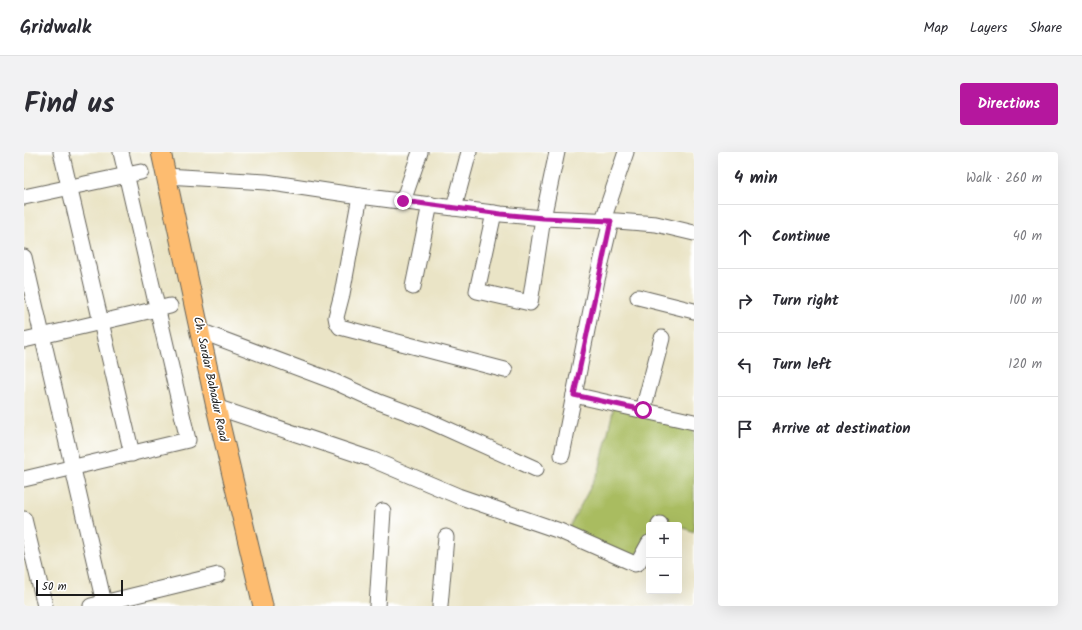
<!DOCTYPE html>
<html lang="en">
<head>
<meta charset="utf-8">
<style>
  :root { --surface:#fff; --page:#f2f2f3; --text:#2b2b33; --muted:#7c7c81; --line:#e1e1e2; --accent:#b5179e }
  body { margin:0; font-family:Kalam,sans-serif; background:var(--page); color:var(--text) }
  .controls { position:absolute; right:12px; bottom:12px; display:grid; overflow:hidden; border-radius:4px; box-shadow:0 4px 16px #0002 }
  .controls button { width:36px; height:36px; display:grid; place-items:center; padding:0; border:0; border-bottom:1px solid var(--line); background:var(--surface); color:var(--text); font:20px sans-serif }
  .scale { position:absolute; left:12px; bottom:10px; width:87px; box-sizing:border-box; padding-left:4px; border:2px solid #1c1c1c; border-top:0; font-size:11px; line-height:14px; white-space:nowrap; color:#1c1c1c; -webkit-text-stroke:3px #fff; paint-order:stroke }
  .stop { position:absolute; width:12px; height:12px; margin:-9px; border:3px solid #b5179e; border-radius:50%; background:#fff }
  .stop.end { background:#b5179e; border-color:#fff; box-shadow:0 1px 4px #0008 }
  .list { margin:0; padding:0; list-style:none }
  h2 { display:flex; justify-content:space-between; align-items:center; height:52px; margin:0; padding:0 16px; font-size:17px }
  h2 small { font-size:13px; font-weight:400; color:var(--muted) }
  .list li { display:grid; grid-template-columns:26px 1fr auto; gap:12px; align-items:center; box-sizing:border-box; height:64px; padding:0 16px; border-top:1px solid var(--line) }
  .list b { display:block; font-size:15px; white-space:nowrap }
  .list em { font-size:13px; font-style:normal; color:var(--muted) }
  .icon { flex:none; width:22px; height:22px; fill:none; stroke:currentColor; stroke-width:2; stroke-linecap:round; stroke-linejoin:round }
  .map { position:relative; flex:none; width:670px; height:454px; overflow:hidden; border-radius:4px }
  header { display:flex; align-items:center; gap:24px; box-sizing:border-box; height:56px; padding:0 20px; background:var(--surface); border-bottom:1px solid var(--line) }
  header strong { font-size:19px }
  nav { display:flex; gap:22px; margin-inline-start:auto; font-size:14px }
  .intro { display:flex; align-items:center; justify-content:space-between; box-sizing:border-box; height:96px; padding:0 24px }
  h1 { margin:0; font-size:28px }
  .button { padding:10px 18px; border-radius:4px; background:var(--accent); color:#fff; font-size:14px; font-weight:700 }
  main { display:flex; gap:24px; padding:0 24px }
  aside { flex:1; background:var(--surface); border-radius:4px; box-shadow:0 4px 16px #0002 }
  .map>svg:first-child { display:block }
  .green { fill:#a9bc60; stroke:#626c3e }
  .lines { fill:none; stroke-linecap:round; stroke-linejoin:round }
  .minor-casing { stroke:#646258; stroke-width:17 }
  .major-casing { stroke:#646258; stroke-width:21 }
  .minor { stroke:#fff; stroke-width:15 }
  .major { stroke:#fdbc6f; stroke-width:19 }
  .route { stroke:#b5179e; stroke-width:5 }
  .labels { text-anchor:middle; stroke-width:3.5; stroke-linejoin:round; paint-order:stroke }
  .street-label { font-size:12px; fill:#1c1c1c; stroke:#fff }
</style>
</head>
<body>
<header>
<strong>Gridwalk</strong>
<nav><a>Map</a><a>Layers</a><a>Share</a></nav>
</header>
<div class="intro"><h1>Find us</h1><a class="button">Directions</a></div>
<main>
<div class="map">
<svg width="670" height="454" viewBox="0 0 670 454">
  <rect width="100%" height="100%" fill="#fff"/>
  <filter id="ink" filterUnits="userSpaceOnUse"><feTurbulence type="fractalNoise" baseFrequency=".025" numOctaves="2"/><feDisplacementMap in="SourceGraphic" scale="8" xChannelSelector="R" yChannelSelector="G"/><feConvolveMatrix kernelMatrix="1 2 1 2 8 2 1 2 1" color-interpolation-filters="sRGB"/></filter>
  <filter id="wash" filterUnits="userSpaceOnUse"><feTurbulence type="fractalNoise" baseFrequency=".012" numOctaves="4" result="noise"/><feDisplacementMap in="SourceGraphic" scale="16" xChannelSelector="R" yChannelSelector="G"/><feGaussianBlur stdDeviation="0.9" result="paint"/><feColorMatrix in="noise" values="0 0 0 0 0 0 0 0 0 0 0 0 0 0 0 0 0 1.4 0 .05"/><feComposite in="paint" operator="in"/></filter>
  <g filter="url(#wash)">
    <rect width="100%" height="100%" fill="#eae4c6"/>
    <!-- green -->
    <polygon class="green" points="590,254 670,274 670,380 655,374 655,373 651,373 636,367 632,373 625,373 625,383 610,406 543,379 575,319"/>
  </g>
  <g filter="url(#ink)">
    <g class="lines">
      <defs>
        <g id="minor">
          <polyline points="37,0 108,302"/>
          <polyline points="142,24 242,30 336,44 477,62 519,66 593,69 632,72 670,81"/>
          <polyline points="336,44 318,142 312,165 313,170 316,175 481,218"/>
          <polyline points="0,45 117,20"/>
          <polyline points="379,49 396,0"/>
          <polyline points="430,56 445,0"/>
          <polyline points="470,61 453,139 506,151 519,66 533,0"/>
          <polyline points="579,68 602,0"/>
          <polyline points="0,105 80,451"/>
          <polyline points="389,135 406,52"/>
          <polyline points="614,145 670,159"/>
          <polyline points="176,179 309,229 355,250 401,267 512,317"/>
          <polyline points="0,188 146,154"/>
          <polyline points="550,243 670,270"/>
          <polyline points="192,255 347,307 434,344 536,379 611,412 614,411 625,391"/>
          <polyline points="619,258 638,186"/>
          <polyline points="538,303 573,128 587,69"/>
          <polyline points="0,327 164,288 97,0"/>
          <polyline points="0,367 21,454"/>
          <polyline points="635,373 636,372"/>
          <polyline points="67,454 194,423"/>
          <polyline points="353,454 359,359"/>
          <polyline points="416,454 422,385"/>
        </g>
        <polyline id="major" points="137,0 192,255 239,454"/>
      </defs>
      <!-- minor casing -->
      <use href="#minor" class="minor-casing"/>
      <!-- major casing -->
      <use href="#major" class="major-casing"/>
      <!-- minor -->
      <use href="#minor" class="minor"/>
      <!-- major -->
      <use href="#major" class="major"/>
    </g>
  </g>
  <g class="lines" filter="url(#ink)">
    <!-- route -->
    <polyline class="route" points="379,49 477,62 519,66 587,69 550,243 619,258"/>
  </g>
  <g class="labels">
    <!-- street labels -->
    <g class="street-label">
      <text transform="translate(187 227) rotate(78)" y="4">Ch. Sardar Bahadur Road</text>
    </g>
  </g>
</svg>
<div class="controls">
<button>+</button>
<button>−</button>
</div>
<div class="scale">50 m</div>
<div class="stop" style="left:619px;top:258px"></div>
<div class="stop end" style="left:379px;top:49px"></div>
</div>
<aside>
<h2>4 min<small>Walk · 260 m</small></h2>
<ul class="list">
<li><svg class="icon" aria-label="ahead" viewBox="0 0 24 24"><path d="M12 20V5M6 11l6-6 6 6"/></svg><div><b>Continue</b></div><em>40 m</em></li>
<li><svg class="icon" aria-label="right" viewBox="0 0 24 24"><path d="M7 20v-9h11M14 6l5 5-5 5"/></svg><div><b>Turn right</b></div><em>100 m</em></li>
<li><svg class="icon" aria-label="left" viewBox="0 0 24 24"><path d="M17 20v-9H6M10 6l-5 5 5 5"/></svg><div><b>Turn left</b></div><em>120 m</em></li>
<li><svg class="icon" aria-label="arrive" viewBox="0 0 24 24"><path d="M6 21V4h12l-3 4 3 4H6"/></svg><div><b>Arrive at destination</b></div></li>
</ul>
</aside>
</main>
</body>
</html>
